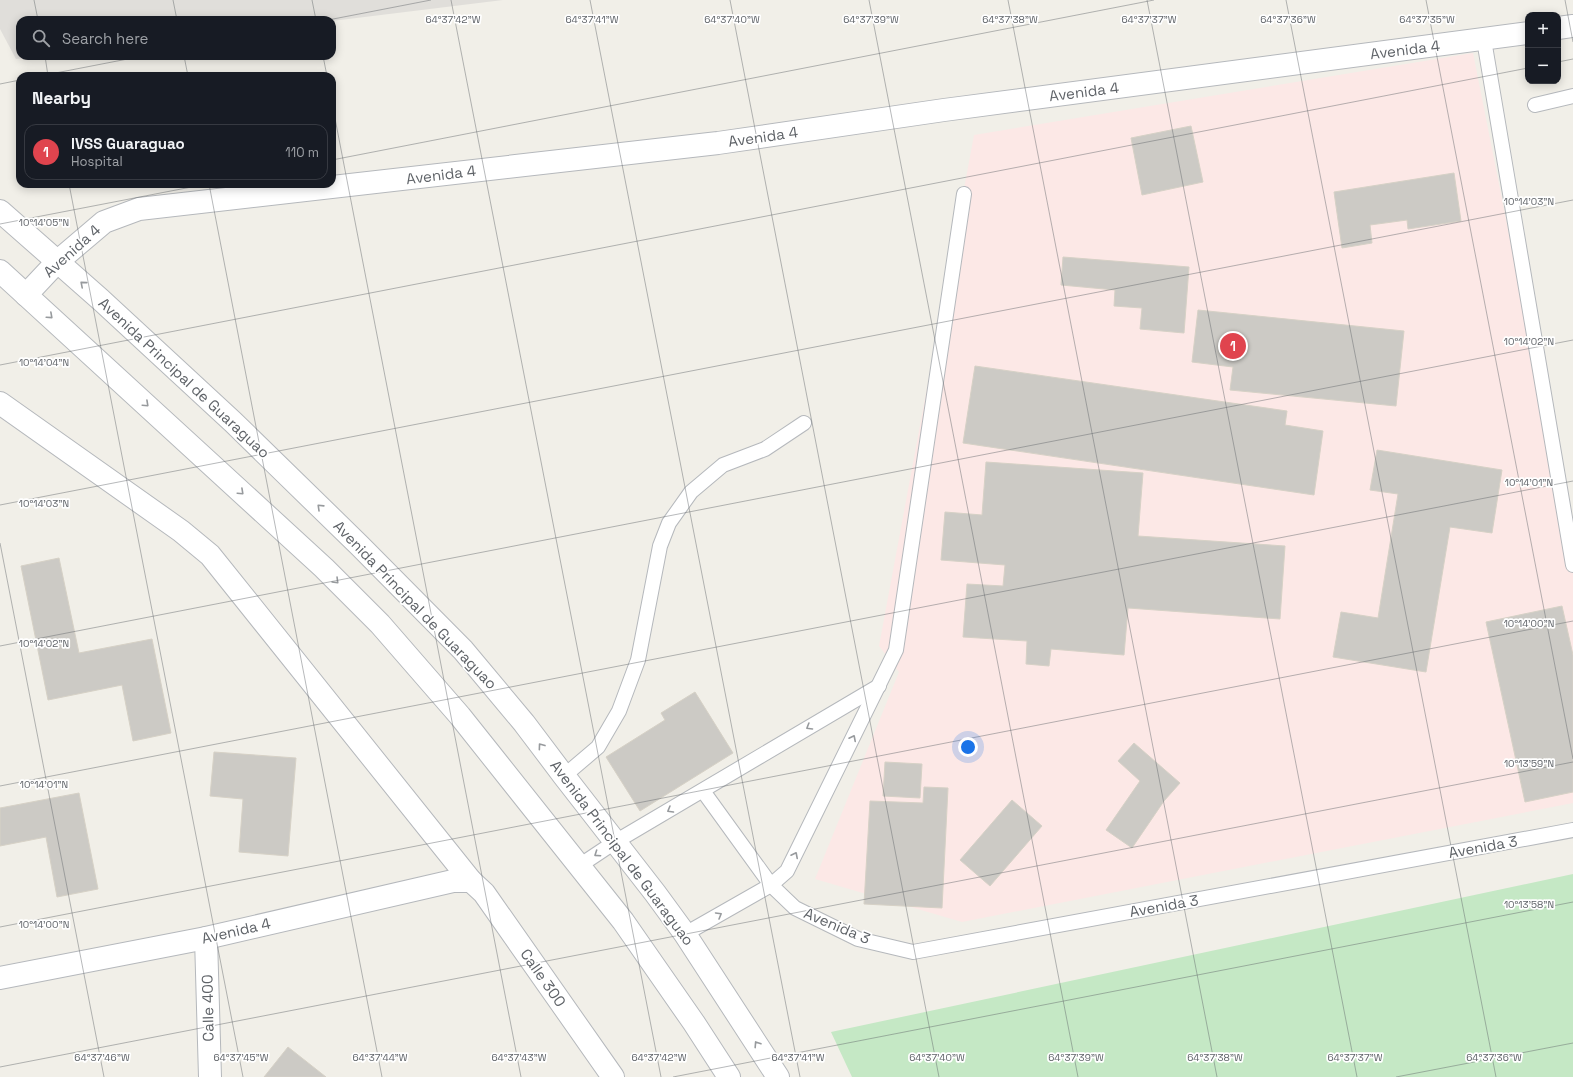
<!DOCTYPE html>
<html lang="en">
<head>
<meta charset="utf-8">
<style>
  :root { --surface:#171b24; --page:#242831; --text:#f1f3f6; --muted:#9ea1a6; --line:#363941; --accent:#b45309 }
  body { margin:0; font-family:"Space Grotesk",sans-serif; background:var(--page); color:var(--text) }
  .controls { position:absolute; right:12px; top:12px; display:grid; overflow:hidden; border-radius:8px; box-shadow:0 2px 10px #0003 }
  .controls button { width:36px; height:36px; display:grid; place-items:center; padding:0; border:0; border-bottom:1px solid var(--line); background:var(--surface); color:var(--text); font:20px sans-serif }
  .you { position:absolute; left:968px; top:747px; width:14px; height:14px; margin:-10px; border:3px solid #fff; border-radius:50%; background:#1a73e8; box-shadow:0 0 0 6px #1a73e833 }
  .badge { display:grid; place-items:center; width:26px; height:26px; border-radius:50%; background:var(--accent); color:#fff; font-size:13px; font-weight:700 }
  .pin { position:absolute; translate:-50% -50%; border:2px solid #fff; box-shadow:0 1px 4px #0006 }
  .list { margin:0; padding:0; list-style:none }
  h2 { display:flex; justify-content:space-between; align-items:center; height:52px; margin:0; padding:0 16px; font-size:17px }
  h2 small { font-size:13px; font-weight:400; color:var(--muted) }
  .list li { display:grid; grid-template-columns:26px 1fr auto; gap:12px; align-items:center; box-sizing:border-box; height:56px; margin:0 8px 8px; padding:0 8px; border:1px solid var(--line); border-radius:12px }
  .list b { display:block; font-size:15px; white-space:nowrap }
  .list p { margin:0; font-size:13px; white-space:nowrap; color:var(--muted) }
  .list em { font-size:13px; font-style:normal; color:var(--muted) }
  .icon { flex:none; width:22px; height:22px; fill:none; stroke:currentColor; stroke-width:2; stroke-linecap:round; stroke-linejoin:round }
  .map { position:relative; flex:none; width:1573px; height:1077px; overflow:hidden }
  .search { position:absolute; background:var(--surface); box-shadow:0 2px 10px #0003; left:16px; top:16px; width:320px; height:44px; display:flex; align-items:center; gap:10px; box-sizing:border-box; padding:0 14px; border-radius:12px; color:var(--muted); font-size:15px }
  .panel { position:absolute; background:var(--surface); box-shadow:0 2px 10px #0003; left:16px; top:72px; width:320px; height:116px; border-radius:12px }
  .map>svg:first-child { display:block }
  .industrial { fill:#e0deda }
  .medical { fill:#fce8e6 }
  .green { fill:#c5e8c5 }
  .building { fill:#cccac5; stroke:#d6d1c6 }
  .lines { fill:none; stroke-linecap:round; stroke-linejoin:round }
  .service-casing { stroke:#b5b8bc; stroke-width:16 }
  .minor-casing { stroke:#b5b8bc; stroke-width:24 }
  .service { stroke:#fff; stroke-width:14 }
  .minor { stroke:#fff; stroke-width:22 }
  .oneway { stroke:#979a9d }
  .ticks { fill:none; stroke:#5f6368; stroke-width:1; stroke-opacity:0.45 }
  .labels { text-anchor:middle; stroke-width:3.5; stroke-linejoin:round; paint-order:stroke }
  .street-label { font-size:15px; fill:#5f6368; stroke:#fff }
  .ticks-label { font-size:10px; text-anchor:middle; fill:#5f6368; stroke:#fff; stroke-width:3.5; stroke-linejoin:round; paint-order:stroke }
</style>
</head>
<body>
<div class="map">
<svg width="1573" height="1077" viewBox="0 0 1573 1077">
  <rect width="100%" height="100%" fill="#f1efe8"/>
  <!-- industrial -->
  <polygon class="industrial" points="0,0 503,0 332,21 20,20 20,56 44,56 16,59 0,29"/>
  <!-- medical -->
  <polygon class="medical" points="1473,53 1573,557 1573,803 962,922 815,879 899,672 879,646 974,135"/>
  <!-- green -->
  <polygon class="green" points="1573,874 1573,1077 852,1077 831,1032"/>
  <!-- building -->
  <g class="building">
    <polygon points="1191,126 1203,182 1142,195 1131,138"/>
    <polygon points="1454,173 1461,221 1408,229 1407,220 1370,225 1372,243 1342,248 1334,192"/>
    <polygon points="1063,257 1189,267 1184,333 1140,329 1142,308 1114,306 1115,290 1061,285"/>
    <polygon points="1198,310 1404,331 1396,406 1230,390 1233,367 1192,362"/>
    <polygon points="975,366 1287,411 1285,425 1323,431 1314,495 963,443"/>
    <polygon points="1377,450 1502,470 1492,533 1450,527 1426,672 1333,657 1341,612 1378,618 1398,494 1370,490"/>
    <polygon points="986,462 1143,473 1138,536 1285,546 1280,619 1128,608 1124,655 1051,649 1049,666 1026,664 1027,641 963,637 967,584 1003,586 1005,565 941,560 945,512 982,515"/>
    <polygon points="59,558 79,653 152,639 171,733 133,741 122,685 48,700 21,566"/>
    <polygon points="1562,606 1573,655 1573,792 1525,802 1486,622"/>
    <polygon points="695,692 733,753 640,811 606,757 665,720 661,713"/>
    <polygon points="1134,743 1180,783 1164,801 1132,848 1106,830 1140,781 1118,761"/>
    <polygon points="214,752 296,758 288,856 239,852 243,799 210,796"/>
    <polygon points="885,762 922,764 920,798 883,796"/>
    <polygon points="924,787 948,788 942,908 864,904 870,801 923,803"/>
    <polygon points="79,793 98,889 57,897 46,837 0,846 0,808"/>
    <polygon points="1012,800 1042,826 990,886 960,860"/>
    <polygon points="288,1047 326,1077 264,1077"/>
  </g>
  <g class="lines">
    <defs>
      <g id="service">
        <polyline points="1484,40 1573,565"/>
        <polyline points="1535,105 1573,96"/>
        <polyline points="564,776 598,747 619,711 638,660 660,546 669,523 691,492 723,465 765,449 804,423"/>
        <polyline points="703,791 771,885 795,908 858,939 913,952 1573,830"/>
        <polyline points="579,866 615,842 879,686"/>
        <polyline points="685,934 771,885 787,871 896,650 964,194"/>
      </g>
      <g id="minor">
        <polyline points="1558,28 1573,26"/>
        <polyline points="0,211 101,300 233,422 360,546 463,650 524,723 564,776 655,893 685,934 778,1077"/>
        <polyline points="0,271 324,568 380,624 460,716 623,921 694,1023 729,1077"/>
        <polyline points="26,295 57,262 104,222 139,209 718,143 944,110 1528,33"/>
        <polyline points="0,403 181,531 210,555 471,881 484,893 613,1077"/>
        <polyline points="206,938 210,1077"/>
        <polyline points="0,978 206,938 453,881 471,881"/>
      </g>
    </defs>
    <!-- service casing -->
    <use href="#service" class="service-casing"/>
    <!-- minor casing -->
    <use href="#minor" class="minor-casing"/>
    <!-- service -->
    <use href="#service" class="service"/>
    <!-- minor -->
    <use href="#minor" class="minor"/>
  </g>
  <!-- one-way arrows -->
  <defs><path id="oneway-chevron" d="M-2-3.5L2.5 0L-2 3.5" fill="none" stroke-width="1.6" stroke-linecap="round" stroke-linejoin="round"/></defs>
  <g class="oneway">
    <use href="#oneway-chevron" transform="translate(83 284) rotate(-139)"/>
    <use href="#oneway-chevron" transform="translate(50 316) rotate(42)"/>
    <use href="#oneway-chevron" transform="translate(146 404) rotate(43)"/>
    <use href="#oneway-chevron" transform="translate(241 492) rotate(43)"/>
    <use href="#oneway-chevron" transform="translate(320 507) rotate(-136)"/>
    <use href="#oneway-chevron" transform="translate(336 581) rotate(45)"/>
    <use href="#oneway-chevron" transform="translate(809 727) rotate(149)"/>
    <use href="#oneway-chevron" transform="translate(853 738) rotate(-63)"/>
    <use href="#oneway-chevron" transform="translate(541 746) rotate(-126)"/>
    <use href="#oneway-chevron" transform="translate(670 810) rotate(150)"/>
    <use href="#oneway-chevron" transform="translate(597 854) rotate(146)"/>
    <use href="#oneway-chevron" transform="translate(795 855) rotate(-63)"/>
    <use href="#oneway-chevron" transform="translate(719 915) rotate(-30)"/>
    <use href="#oneway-chevron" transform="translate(757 1044) rotate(-123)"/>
  </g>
  <!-- ticks -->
  <path class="ticks" d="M34 0 38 20M173 0 177 20M312 0 316 20M451 0 661 1077M590 0 800 1077M730 0 939 1077M869 0 1078 1077M1008 0 1217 1077M1147 0 1357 1077M1286 0 1496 1077M1426 0 1573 759M1565 0 1573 42M328 20 431 0M45 56 48 76M184 56 188 76M323 56 327 76M1558 62 1573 59M40 76 143 56M0 84 20 80M332 103 521 1077M332 160 1154 0M69 184 243 1077M209 184 382 1077M0 224 207 184M0 365 1528 68M0 505 1573 200M0 543 104 1077M0 646 1573 340M0 786 1573 481M0 927 1573 621M0 1067 1573 762M673 1077 1573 902M1396 1077 1573 1043"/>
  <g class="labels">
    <!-- street labels -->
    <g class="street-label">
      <text transform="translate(1405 50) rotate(-7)" y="5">Avenida 4</text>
      <text transform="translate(1084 92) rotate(-7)" y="5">Avenida 4</text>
      <text transform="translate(763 137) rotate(-8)" y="5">Avenida 4</text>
      <text transform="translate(441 175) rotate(-7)" y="5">Avenida 4</text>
      <text transform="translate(72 251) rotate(-42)" y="5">Avenida 4</text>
      <text transform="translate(184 378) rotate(43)" y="5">Avenida Principal de Guaraguao</text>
      <text transform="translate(415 605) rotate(46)" y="5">Avenida Principal de Guaraguao</text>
      <text transform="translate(1483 847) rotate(-10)" y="5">Avenida 3</text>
      <text transform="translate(622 853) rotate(53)" y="5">Avenida Principal de Guaraguao</text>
      <text transform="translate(1164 906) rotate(-10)" y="5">Avenida 3</text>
      <text transform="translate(837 926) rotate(23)" y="5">Avenida 3</text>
      <text transform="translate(236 931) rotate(-13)" y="5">Avenida 4</text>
      <text transform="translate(543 978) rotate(55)" y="5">Calle 300</text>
      <text transform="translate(208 1008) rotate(-91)" y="5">Calle 400</text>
    </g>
  </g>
  <g class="ticks-label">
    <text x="453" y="23">64°37'42"W</text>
    <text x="732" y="23">64°37'40"W</text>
    <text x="1010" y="23">64°37'38"W</text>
    <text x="1288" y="23">64°37'36"W</text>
    <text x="1427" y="23">64°37'35"W</text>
    <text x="592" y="23">64°37'41"W</text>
    <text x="871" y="23">64°37'39"W</text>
    <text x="1149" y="23">64°37'37"W</text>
    <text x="1529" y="205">10°14'03"N</text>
    <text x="44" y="226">10°14'05"N</text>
    <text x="1529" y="345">10°14'02"N</text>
    <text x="44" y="366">10°14'04"N</text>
    <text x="1529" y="486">10°14'01"N</text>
    <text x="44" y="507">10°14'03"N</text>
    <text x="1529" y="627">10°14'00"N</text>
    <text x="44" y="647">10°14'02"N</text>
    <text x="1529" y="767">10°13'59"N</text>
    <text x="44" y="788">10°14'01"N</text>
    <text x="1529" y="908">10°13'58"N</text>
    <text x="44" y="928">10°14'00"N</text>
    <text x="102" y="1061">64°37'46"W</text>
    <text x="241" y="1061">64°37'45"W</text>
    <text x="380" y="1061">64°37'44"W</text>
    <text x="519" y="1061">64°37'43"W</text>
    <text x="659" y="1061">64°37'42"W</text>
    <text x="798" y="1061">64°37'41"W</text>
    <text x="937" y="1061">64°37'40"W</text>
    <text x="1076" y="1061">64°37'39"W</text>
    <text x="1215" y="1061">64°37'38"W</text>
    <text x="1355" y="1061">64°37'37"W</text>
    <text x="1494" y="1061">64°37'36"W</text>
  </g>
</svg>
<div class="controls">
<button>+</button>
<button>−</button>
</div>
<div class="you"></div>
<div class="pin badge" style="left:1233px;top:346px;background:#e0444e">1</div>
<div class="search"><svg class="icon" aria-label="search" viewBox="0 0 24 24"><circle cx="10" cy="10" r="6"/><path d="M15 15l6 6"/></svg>Search here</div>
<section class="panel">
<h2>Nearby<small></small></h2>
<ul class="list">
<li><span class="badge" style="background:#e0444e">1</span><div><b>IVSS Guaraguao</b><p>Hospital</p></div><em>110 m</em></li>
</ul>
</section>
</div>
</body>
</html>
